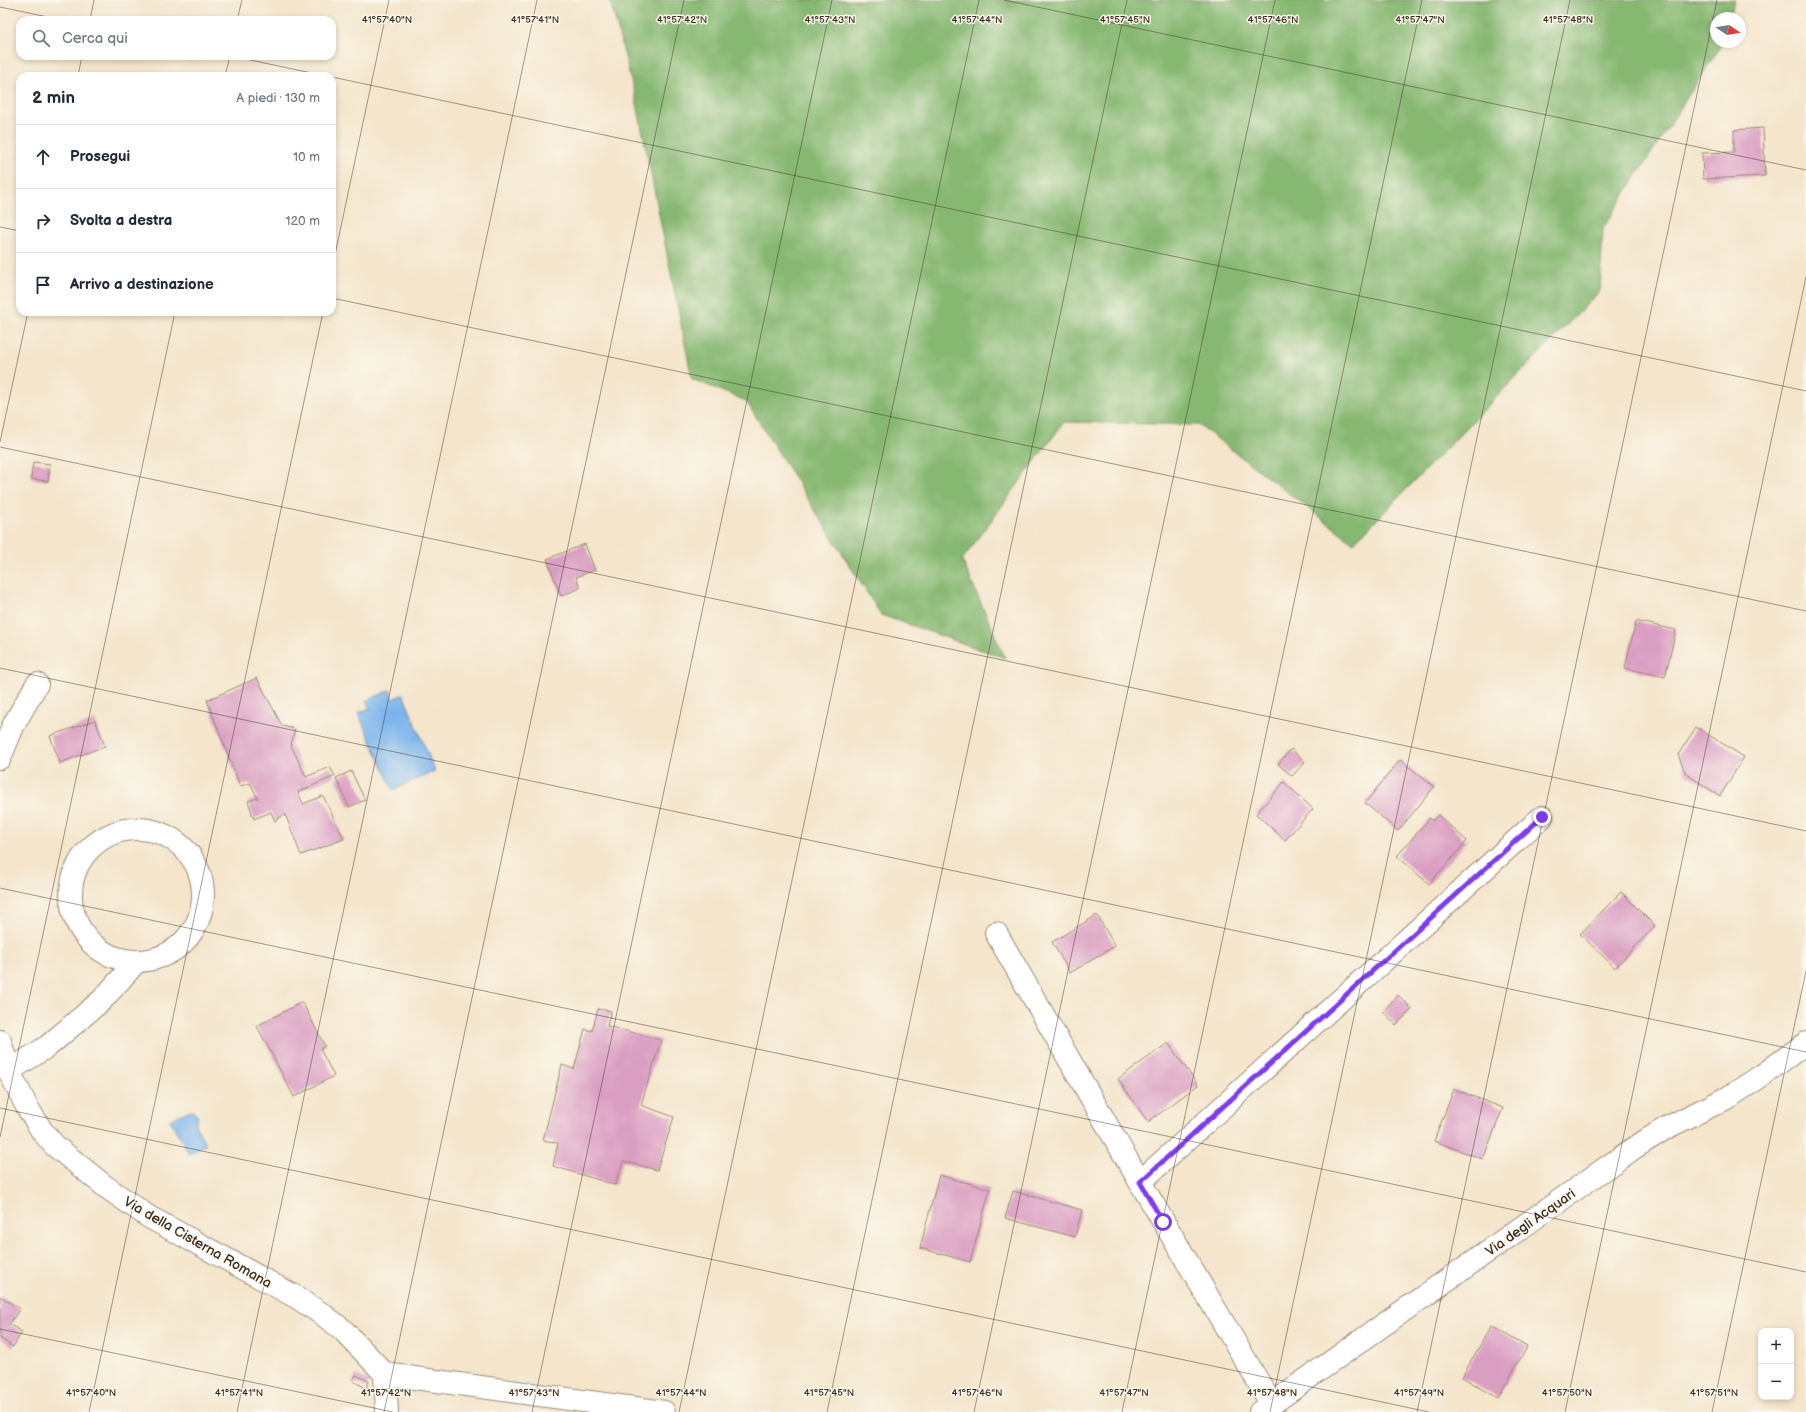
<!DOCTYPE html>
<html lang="it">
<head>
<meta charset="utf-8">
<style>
  :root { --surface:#fff; --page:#f6f6f7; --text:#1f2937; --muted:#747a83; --line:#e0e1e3 }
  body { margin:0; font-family:"Balsamiq Sans",sans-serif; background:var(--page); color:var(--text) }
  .controls { position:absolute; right:12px; bottom:12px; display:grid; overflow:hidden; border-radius:8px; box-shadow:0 2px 6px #0003 }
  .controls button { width:36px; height:36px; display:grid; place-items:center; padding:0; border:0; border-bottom:1px solid var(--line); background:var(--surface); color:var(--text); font:20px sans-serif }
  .compass { position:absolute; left:1710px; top:12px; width:36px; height:36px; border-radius:50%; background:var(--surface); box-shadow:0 2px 6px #0003; rotate:102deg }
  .stop { position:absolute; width:12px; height:12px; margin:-9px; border:3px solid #7c3aed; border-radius:50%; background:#fff }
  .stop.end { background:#7c3aed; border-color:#fff; box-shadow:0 1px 4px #0008 }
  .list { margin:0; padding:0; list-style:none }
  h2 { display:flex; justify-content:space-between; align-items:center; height:52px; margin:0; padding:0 16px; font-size:17px }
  h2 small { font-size:13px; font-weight:400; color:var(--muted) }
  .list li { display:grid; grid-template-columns:26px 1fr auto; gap:12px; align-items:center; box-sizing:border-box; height:64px; padding:0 16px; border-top:1px solid var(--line) }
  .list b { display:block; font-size:15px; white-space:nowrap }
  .list em { font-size:13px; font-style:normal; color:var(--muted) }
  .icon { flex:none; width:22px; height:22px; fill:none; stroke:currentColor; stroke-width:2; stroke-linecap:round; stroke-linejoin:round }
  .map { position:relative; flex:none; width:1806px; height:1412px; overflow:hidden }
  .search { position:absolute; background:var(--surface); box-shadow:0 2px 6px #0003; left:16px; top:16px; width:320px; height:44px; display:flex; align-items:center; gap:10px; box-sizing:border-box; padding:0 14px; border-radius:12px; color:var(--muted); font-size:15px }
  .panel { position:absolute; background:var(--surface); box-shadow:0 2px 6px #0003; left:16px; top:72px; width:320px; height:244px; border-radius:12px }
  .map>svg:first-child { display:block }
  .forest { fill:#87b872; stroke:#617148 }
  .water { fill:#7bb5ec; stroke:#5b7085 }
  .building { fill:#da9ec2 }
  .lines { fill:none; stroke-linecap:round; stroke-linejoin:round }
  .minor-casing { stroke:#988874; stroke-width:24 }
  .minor { stroke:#fff; stroke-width:22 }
  .route { stroke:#7c3aed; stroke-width:5 }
  .ticks { fill:none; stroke:#3b2a1e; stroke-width:1; stroke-opacity:0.45 }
  .labels { text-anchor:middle; stroke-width:3; stroke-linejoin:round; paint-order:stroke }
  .street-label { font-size:14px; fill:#3b2a1e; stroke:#fbf7ec }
  .ticks-label { font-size:10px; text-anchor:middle; fill:#3b2a1e; stroke:#fbf7ec; stroke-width:3; stroke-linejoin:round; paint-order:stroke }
</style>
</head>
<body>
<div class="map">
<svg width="1806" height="1412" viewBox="0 0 1806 1412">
  <rect width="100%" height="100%" fill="#fbf7ec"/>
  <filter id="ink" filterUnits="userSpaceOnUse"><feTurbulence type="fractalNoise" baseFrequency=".025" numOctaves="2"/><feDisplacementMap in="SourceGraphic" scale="8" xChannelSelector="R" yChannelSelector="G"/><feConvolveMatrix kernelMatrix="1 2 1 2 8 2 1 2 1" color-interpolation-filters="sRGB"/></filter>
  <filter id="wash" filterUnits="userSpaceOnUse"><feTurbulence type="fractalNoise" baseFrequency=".012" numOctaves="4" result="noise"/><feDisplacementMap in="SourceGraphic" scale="16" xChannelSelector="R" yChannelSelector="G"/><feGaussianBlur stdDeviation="0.9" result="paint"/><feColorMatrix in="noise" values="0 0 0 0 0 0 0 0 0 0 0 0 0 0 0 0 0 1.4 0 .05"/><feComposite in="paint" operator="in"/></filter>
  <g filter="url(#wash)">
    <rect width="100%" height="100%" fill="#f4e5cb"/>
    <!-- forest -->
    <polygon class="forest" points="610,0 1735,0 1729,18 1716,18 1716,42 1722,42 1720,47 1603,228 1600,291 1354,543 1199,425 1064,422 962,560 1005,658 881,615 746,401 692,379 636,99"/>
    <!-- water -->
    <g class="water">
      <polygon points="390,690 393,699 403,694 435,771 393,790 358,713 370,708 366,701"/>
      <polygon points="188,1111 193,1111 198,1116 195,1125 206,1144 189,1154 170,1120"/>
    </g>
    <g id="blocks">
      <!-- building -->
      <g class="building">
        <polygon points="1763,128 1765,176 1703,179 1702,153 1734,152 1734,130"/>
        <polygon points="33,462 50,464 48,481 31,479"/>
        <polygon points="585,544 595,570 576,577 580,588 561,596 547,559"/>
        <polygon points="1636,621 1676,630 1665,677 1625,668"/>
        <polygon points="257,678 282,726 295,729 291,745 306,777 330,767 335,776 298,792 303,804 323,796 344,839 301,855 285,814 275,821 271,812 254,819 248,801 258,798 250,783 240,786 207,700"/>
        <polygon points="95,720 105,746 60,763 50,736"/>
        <polygon points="1696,727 1744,757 1720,796 1686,774 1678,755"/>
        <polygon points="1291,749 1305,762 1292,776 1278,764"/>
        <polygon points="1400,760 1434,787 1398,831 1365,803"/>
        <polygon points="351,771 365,800 349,807 336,778"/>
        <polygon points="1284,782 1313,809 1285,840 1256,814"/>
        <polygon points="1438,815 1467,841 1429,884 1397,856 1430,818 1433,821"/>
        <polygon points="1621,892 1655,926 1615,968 1580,934"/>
        <polygon points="1097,915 1115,946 1070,973 1052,942"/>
        <polygon points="1398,995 1412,1009 1396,1025 1383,1011"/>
        <polygon points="302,1002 325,1046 320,1049 334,1076 294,1097 257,1026"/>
        <polygon points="598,1009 611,1011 607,1026 661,1040 641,1105 674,1117 657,1170 623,1161 615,1185 553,1166 558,1143 543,1140 562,1065 574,1069 585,1029 592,1031"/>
        <polygon points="1168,1043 1198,1085 1148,1122 1118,1079"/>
        <polygon points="1454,1089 1503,1108 1483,1159 1434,1141"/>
        <polygon points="939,1175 990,1189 970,1262 920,1248"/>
        <polygon points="1013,1191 1082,1210 1075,1237 1005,1218"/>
        <polygon points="0,1296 20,1309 9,1324 22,1332 13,1347 0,1338"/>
        <polygon points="1491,1326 1527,1347 1498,1398 1462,1377"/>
        <polygon points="356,1375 369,1381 366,1388 353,1381"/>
      </g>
    </g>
  </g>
  <g filter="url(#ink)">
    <use href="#blocks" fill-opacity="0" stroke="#988874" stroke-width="1"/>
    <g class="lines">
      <defs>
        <g id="minor">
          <polyline points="0,758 14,724 37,684"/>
          <circle cx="137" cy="895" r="66"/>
          <polyline points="996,933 1140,1182 1272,1405"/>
          <polyline points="0,1041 9,1071 27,1107 42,1131 55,1146 106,1187 149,1217 296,1297 322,1314 343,1330 385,1374 387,1412"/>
          <polyline points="9,1071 48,1046 102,1000 136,962"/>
          <polyline points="1140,1182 1542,817"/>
          <polyline points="385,1374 664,1412"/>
          <polyline points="1260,1412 1634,1148 1666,1128 1729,1097 1764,1074 1806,1043"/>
        </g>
      </defs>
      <!-- minor casing -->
      <use href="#minor" class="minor-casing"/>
      <!-- minor -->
      <use href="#minor" class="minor"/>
    </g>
  </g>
  <g class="lines" filter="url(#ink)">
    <!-- route -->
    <polyline class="route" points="1163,1222 1140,1182 1542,817"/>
  </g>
  <!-- ticks -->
  <path class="ticks" d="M1004 0 1806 170M0 7 62 20M90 20 94 0M237 20 242 0M231 56 326 76M78 76 82 56M225 76 230 56M332 77 1806 391M0 227 20 231M332 269 389 0M332 298 1806 611M0 442 28 312M0 447 1806 831M0 668 1806 1052M0 888 1806 1272M0 1108 1429 1412M0 1137 175 312M0 1329 393 1412M89 1412 323 312M237 1412 537 0M384 1412 684 0M532 1412 832 0M679 1412 979 0M827 1412 1127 0M974 1412 1275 0M1122 1412 1422 0M1270 1412 1570 0M1417 1412 1717 0M1565 1412 1806 277M1712 1412 1806 971"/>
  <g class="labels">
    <!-- street labels -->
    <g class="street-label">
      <text transform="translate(1530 1222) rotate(-35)" y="5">Via degli Acquari</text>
      <text transform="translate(198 1242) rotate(30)" y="5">Via della Cisterna Romana</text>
    </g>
  </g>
  <g class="ticks-label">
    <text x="387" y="23">41°57'40"N</text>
    <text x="535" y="23">41°57'41"N</text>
    <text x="682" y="23">41°57'42"N</text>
    <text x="830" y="23">41°57'43"N</text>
    <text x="977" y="23">41°57'44"N</text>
    <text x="1125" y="23">41°57'45"N</text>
    <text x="1273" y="23">41°57'46"N</text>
    <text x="1420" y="23">41°57'47"N</text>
    <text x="1568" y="23">41°57'48"N</text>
    <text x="91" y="1396">41°57'40"N</text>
    <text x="239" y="1396">41°57'41"N</text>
    <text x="386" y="1396">41°57'42"N</text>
    <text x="534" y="1396">41°57'43"N</text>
    <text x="681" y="1396">41°57'44"N</text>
    <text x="829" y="1396">41°57'45"N</text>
    <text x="977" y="1396">41°57'46"N</text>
    <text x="1124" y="1396">41°57'47"N</text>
    <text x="1272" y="1396">41°57'48"N</text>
    <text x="1419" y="1396">41°57'49"N</text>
    <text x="1567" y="1396">41°57'50"N</text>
    <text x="1714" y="1396">41°57'51"N</text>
  </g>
</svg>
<div class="controls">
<button>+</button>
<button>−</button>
</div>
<svg class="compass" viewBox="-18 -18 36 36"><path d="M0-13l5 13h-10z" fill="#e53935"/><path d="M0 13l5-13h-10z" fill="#747a83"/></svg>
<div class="stop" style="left:1163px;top:1222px"></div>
<div class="stop end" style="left:1542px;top:817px"></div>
<div class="search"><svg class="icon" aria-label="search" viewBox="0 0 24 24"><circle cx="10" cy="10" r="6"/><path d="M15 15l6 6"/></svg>Cerca qui</div>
<section class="panel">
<h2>2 min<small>A piedi · 130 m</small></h2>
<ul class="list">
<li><svg class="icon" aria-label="ahead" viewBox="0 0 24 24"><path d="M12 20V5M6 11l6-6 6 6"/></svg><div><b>Prosegui</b></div><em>10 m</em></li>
<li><svg class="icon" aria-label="right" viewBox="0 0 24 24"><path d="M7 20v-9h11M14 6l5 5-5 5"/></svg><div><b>Svolta a destra</b></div><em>120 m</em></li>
<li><svg class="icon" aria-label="arrive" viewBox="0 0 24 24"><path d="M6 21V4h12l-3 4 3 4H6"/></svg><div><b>Arrivo a destinazione</b></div></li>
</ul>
</section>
</div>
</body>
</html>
